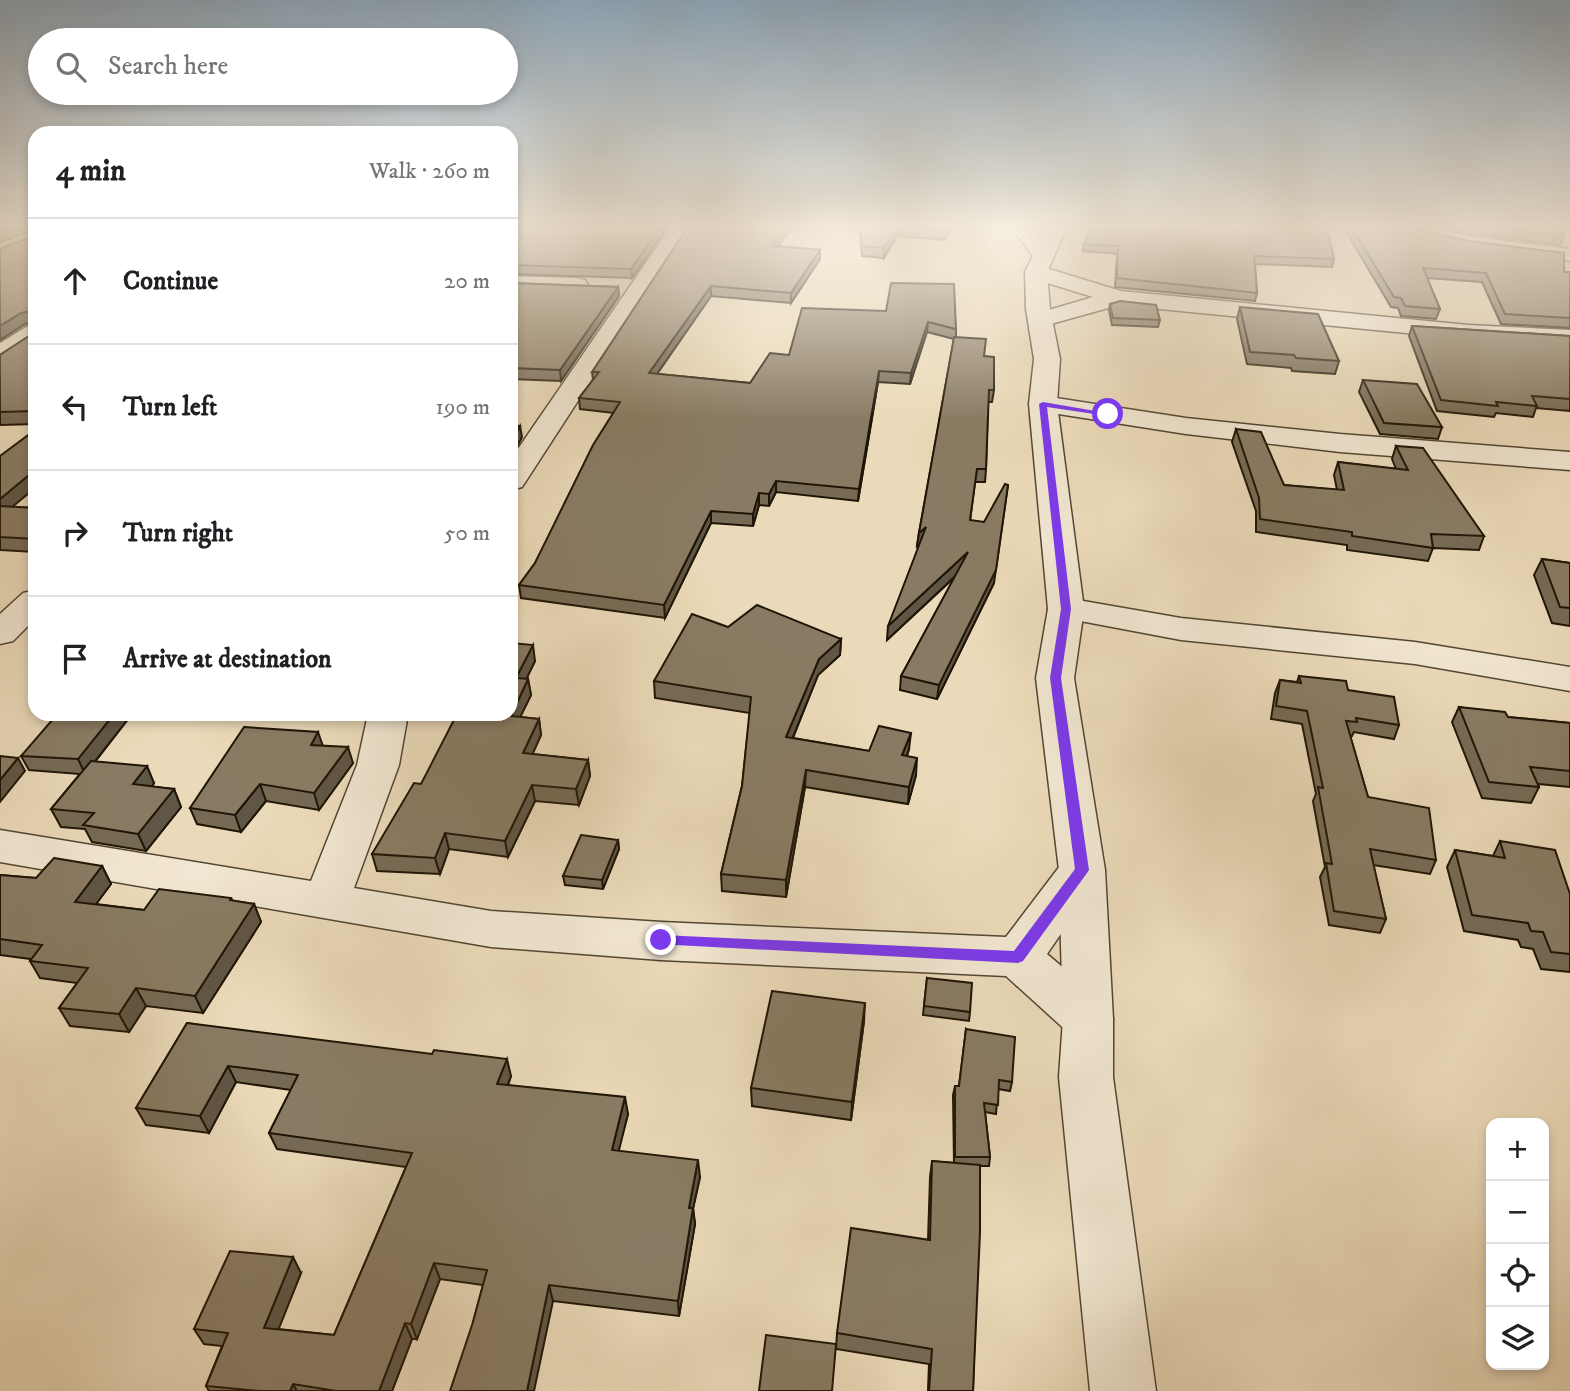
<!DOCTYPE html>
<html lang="en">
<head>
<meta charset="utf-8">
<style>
  :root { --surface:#fff; --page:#f6f6f6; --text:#202124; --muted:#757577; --line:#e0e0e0 }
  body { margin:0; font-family:"IM FELL DW Pica",serif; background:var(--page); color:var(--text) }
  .controls { position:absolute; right:21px; bottom:21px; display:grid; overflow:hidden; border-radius:14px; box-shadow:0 4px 10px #0003 }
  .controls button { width:63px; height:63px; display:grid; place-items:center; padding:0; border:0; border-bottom:2px solid var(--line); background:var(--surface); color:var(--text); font:35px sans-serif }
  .stop { position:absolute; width:21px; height:21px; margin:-16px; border:5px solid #7c3aed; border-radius:50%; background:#fff }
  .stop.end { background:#7c3aed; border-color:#fff; box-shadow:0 2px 7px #0008 }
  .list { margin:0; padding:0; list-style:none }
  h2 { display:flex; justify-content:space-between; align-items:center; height:91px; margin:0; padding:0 28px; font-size:30px }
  h2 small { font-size:23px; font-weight:400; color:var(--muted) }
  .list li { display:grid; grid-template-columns:46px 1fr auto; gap:21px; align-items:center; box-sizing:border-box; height:126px; padding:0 28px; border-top:2px solid var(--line) }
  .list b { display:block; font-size:26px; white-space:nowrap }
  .list em { font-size:23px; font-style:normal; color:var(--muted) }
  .icon { flex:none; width:38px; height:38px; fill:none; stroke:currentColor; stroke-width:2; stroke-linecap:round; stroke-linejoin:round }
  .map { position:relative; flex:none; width:1570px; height:1391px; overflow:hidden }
  .search { position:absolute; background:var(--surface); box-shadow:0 4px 10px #0003; left:28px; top:28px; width:490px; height:77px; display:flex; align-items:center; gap:18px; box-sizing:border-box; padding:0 24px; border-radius:38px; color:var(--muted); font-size:26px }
  .panel { position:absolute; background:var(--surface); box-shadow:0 4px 10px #0003; left:28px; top:126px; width:490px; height:595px; border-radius:21px }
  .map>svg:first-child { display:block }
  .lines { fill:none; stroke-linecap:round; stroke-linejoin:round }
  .minor-casing { stroke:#524633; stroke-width:3 }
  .tertiary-casing { stroke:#524633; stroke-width:3 }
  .minor { fill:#f2e7d2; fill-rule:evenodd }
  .tertiary { fill:#f2e7d2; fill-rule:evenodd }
  .wall { fill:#766a55; stroke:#1f1506; stroke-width:2 }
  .shaded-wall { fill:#605645; stroke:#1f1506; stroke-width:2 }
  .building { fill:#897b63; stroke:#1f1506; stroke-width:2 }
  .route { fill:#7c3aed }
</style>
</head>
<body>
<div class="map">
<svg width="1570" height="1391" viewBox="0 0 1570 1391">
  <rect width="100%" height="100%" fill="#ebdab9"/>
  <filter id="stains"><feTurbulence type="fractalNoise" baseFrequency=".00286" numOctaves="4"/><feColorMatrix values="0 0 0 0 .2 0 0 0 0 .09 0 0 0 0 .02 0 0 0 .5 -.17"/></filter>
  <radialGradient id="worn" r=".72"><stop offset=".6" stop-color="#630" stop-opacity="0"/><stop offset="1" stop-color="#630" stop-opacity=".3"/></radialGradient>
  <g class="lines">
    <defs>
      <g id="minor">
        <polygon points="672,225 692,225 526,481 522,487 511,490 511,459"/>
        <polygon points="1378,225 1427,225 1467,236 1570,249 1570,261 1466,248 1381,229"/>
        <polygon points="1036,265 1121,291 1468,325 1570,330 1570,344 1468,339 1119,305 1040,327 1032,325 1028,320 1032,315 1093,297 1028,277 1025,272 1028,267"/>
        <polygon points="511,276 577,278 585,280 588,285 585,290 577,292 511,290"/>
        <polygon points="35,325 35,343 9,359 0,362 0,343 26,327"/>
        <polygon points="1043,396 1186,418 1340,434 1570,452 1570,470 1340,452 1186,434 1033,410 1029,404 1033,398"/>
        <polygon points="35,590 35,619 13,641 0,644 0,614 23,593"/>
        <polygon points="1066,598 1181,618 1415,642 1570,667 1570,691 1415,664 1181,640 1054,616 1048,609 1054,602"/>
        <polygon points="368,714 408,714 399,765 354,888 491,911 661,922 1006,937 1066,858 1082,853 1098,858 1105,870 1047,954 1106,1004 1113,1019 1106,1034 1088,1040 1070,1034 1006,976 661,960 491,947 0,862 0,830 311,881 357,765"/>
      </g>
      <polygon id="tertiary" points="1010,225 1031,225 1041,238 1048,225 1068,225 1047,272 1050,309 1060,359 1057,404 1084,609 1074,678 1105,870 1113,1019 1113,1077 1156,1391 1090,1391 1059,1077 1063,1019 1059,870 1036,678 1048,609 1029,404 1034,359 1026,309 1025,272 1033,256"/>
    </defs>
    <!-- minor casing -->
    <use href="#minor" class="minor-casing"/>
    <!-- tertiary casing -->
    <use href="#tertiary" class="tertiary-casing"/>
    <!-- minor -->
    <use href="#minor" class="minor"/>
    <!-- tertiary -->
    <use href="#tertiary" class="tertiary"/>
  </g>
  <!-- wall -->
  <g class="wall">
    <polygon points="0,225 35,225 35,424 0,425 0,355 32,334 33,323 25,324 0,340 0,249 33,236 34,230 0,242"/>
    <polygon points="669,225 632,278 511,274 511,226"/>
    <polygon points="859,225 952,225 945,240 897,236 884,258 862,256"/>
    <polygon points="1342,225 1396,225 1564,272 1570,272 1570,328 1501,324 1482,282 1427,278 1440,309 1436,319 1401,316 1398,308 1391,307"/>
    <polygon points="1438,225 1564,225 1564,236 1560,245 1468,233"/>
    <polygon points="791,227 778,246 820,250 820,259 791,303 711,296 657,374 750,383 789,355 886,311 956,329 956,337 984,356 994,390 992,402 988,402 986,469 985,482 975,482 970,521 994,583 937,699 900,690 901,676 955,577 887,640 919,545 917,546 919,533 954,339 927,332 910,384 878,382 858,501 776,492 769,506 759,505 753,526 711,523 665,618 521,598 519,585 535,563 614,413 580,409 579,398 593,380 592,372"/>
    <polygon points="1084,244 1334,259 1332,267 1255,264 1257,293 1255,301 1115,287 1117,254 1083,251"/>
    <polygon points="511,283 618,287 619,296 561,381 511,379"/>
    <polygon points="1110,304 1160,320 1158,327 1112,325 1109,310"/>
    <polygon points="1240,307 1339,361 1335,374 1292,371 1291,368 1247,364 1237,319"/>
    <polygon points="1412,326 1570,336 1570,411 1536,408 1533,417 1496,413 1494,417 1437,411 1409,336"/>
    <polygon points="1363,380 1442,427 1438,439 1380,434 1359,392"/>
    <polygon points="1236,429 1284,485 1337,490 1334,475 1338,462 1396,469 1392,459 1396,446 1484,536 1479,550 1433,548 1428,561 1347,550 1347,545 1256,532 1256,511 1232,442"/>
    <polygon points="0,456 12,507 35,508 35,552 0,550"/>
    <polygon points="1542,559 1570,563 1570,626 1552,623 1534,575"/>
    <polygon points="728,627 841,639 840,655 818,675 793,738 869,751 909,749 907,756 916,775 908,804 805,787 786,897 722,891 721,874 742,786 750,713 655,698 654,681"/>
    <polygon points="511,643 535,661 526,679 528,679 531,695 520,717 539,719 541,735 532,754 588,760 590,776 579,805 535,801 508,857 449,849 440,874 377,871 372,854 421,784"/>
    <polygon points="1299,676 1348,690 1399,725 1394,739 1354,732 1352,736 1350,736 1368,797 1436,860 1430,874 1373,865 1386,919 1380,933 1329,925 1320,877 1325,867 1313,801 1316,794 1302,724 1271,719 1275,693 1280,680 1297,682"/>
    <polygon points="1459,707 1508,717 1570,723 1570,787 1538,784 1539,787 1531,803 1482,798 1452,722"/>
    <polygon points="69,714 132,714 95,762 154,783 152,787 174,789 181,807 146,851 92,842 85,829 61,827 51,809 80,774 29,770 21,756"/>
    <polygon points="323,746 353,763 319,810 266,801 241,832 197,824 190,808"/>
    <polygon points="618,840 619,849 603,889 565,885 563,876"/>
    <polygon points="1500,841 1570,894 1570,972 1541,969 1533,949 1521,947 1518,940 1464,931 1447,867 1455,850 1493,856"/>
    <polygon points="102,866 111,884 96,904 144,910 231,898 233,901 254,904 261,922 203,1013 146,1006 129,1032 70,1026 59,1008 77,983 40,978 30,961 30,959 0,955 0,875 36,878"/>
    <polygon points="927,978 970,1012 969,1021 923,1015"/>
    <polygon points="864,1021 851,1120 752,1106 751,1088"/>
    <polygon points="187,1023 511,1076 508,1085 628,1114 618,1151 700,1177 693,1208 695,1224 679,1316 553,1301 473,1322 483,1285 440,1279 417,1339 412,1339 392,1391 209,1391 206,1386 222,1346 204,1344 194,1329 301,1273 278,1329 334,1335 406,1167 277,1149 269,1133 291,1090 236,1082 209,1133 146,1125 136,1108"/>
    <polygon points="966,1029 1012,1082 1010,1091 998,1089 996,1114 985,1112 990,1157 989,1166 980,1166 973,1391 928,1391 929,1364 836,1349 837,1333 928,1240 930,1177 932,1161 954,1163 953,1095 955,1086 959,1086"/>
  </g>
  <!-- shaded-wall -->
  <g class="shaded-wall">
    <polygon points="14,225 33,225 34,230 0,242 0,230"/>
    <polygon points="662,225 669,225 632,278 631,269"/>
    <polygon points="786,225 791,225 791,227 772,255 772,246"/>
    <polygon points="948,225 952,225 945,240 946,230"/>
    <polygon points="897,227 897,236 884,258 884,248"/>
    <polygon points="820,250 820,259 791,303 791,293"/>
    <polygon points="711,286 711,296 650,384 649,373"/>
    <polygon points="618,287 619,296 561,381 560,370"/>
    <polygon points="30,311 34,322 25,324 0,340 0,326 21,313"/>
    <polygon points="928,322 927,332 910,384 911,373"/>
    <polygon points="879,371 878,382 858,501 859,489"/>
    <polygon points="520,426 522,437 511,458 511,443"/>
    <polygon points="35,470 35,488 0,517 0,499"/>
    <polygon points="776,481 776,492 769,506 769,494"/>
    <polygon points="1008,485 994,583 937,699 939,685"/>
    <polygon points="759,493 759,505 753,526 753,514"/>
    <polygon points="711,511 711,523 665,618 664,605"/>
    <polygon points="926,527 925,540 917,546 919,533"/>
    <polygon points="968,552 966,566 887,640 888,626"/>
    <polygon points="841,639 840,655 818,675 786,754 786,737 819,659"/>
    <polygon points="533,645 535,661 519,694 516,678"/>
    <polygon points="528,679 531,695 513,732 511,716"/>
    <polygon points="114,714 132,714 85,774 78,759"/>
    <polygon points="539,719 541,735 526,769 523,753"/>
    <polygon points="318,732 324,749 311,745"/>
    <polygon points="911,733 909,749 901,772 902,755"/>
    <polygon points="348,747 353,763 319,810 314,793"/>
    <polygon points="18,758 25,771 0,802 0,780"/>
    <polygon points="917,758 916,775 908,804 909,787"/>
    <polygon points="588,760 590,776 579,805 576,789"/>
    <polygon points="147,766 154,783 141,802 133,784"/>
    <polygon points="806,770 805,787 786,897 786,880"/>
    <polygon points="260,784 266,801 241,832 235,815"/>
    <polygon points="532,785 535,801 508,857 505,841"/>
    <polygon points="174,789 181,807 146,851 138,834"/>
    <polygon points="445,833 449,849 440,874 435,858"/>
    <polygon points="618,840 619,849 603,889 602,880"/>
    <polygon points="102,866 111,884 85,919 75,902"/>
    <polygon points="254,904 261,922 203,1013 195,996"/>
    <polygon points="136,988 146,1006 129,1032 119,1014"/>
    <polygon points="865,1003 864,1021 851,1120 852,1102"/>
    <polygon points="507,1059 511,1076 502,1101 497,1084"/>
    <polygon points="228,1066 236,1082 209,1133 200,1116"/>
    <polygon points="625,1097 628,1114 615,1166 612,1150"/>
    <polygon points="698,1160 700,1177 690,1223 689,1208"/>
    <polygon points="693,1208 695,1224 679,1316 678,1301"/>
    <polygon points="293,1257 301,1273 273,1343 264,1328"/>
    <polygon points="434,1263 440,1279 417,1339 411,1324"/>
    <polygon points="549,1285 553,1301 534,1391 527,1391"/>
    <polygon points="405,1323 412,1339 392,1391 379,1391"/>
    <polygon points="293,1384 297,1391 290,1391"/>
  </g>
  <!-- building -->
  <g class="building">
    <polygon points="0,225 14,225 0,230"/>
    <polygon points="34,225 35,225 35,411 0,412 0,355 32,334 33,314 30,311 21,313 0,326 0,249 33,236"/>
    <polygon points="514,225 662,225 631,269 511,265 511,226"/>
    <polygon points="689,225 786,225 772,246 820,250 791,293 711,286 649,373 750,383 770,353 789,355 802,308 886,311 891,283 954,284 956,329 928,322 911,373 879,371 859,489 776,481 769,494 759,493 753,514 711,511 664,605 519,585 535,563 593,445 620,402 579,398 599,372 592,372"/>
    <polygon points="860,225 948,225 946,230 897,227 884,248 862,246"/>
    <polygon points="1093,225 1326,225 1334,259 1254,256 1257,293 1117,278 1118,246 1084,244"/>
    <polygon points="1350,225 1396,225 1469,241 1564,253 1564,272 1570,272 1570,318 1505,314 1486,273 1423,268 1440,309 1405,306 1401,298 1394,297"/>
    <polygon points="1478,225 1564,225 1564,236"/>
    <polygon points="511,283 618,287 560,370 511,368"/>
    <polygon points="1120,301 1156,305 1160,320 1113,318 1110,304"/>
    <polygon points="1240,307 1318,314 1339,361 1296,358 1294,355 1250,352"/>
    <polygon points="1412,326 1570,336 1570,399 1532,396 1537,406 1496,402 1498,406 1441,400"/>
    <polygon points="954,337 986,339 984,356 994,357 994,390 989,390 986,469 977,469 970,520 984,522 1005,484 1008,485 996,570 939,685 901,676 968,552 888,626 926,527 919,533"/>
    <polygon points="1363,380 1417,384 1442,427 1384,423"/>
    <polygon points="511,426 520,426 511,443"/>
    <polygon points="1236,429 1261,432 1284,485 1344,490 1338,462 1408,470 1396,446 1423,448 1484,536 1431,534 1433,548 1352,536 1352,532 1260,519 1259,498"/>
    <polygon points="35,430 35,470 0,499 0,456"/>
    <polygon points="0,506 35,508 35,539 0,537"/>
    <polygon points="1542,559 1570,563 1570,608 1560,607"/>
    <polygon points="757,605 841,639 819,659 786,737 869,751 879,726 911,733 902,755 917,758 909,787 806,770 786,880 721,874 742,786 751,697 654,681 692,614 728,627"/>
    <polygon points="511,643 533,645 516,678 528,679 511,716 539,719 523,753 588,760 576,789 532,785 505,841 445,833 435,858 372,854 414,783 421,784 457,714 511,714"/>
    <polygon points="1299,676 1346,681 1348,690 1394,697 1399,725 1356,718 1357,722 1346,721 1368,797 1429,808 1436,860 1370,849 1386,919 1334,911 1326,863 1332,864 1318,787 1323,788 1307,711 1276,706 1280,680 1301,683"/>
    <polygon points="1459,707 1505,712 1508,717 1570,723 1570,771 1530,767 1539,787 1489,782"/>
    <polygon points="69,714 114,714 78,759 21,756 53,719 64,720"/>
    <polygon points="244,727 318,732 311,745 348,747 314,793 260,784 235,815 190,808"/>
    <polygon points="0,756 18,758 0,780"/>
    <polygon points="91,761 147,766 133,784 174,789 138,834 83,825 94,813 51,809"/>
    <polygon points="581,835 618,840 602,880 563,876"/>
    <polygon points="1500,841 1555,850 1570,894 1570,954 1551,952 1543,932 1531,931 1528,923 1472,915 1455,850 1505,858"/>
    <polygon points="54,858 102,866 75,902 144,910 159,889 231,898 230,900 254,904 195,996 136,988 119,1014 59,1008 88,968 30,961 42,945 0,939 0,875 36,878"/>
    <polygon points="927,978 972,983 970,1012 924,1006"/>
    <polygon points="772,991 865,1003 852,1102 751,1088"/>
    <polygon points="187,1023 432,1054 434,1050 507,1059 497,1084 625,1097 612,1150 698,1160 689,1208 693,1208 678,1301 549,1285 527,1391 450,1391 473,1322 487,1270 434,1263 411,1324 405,1323 379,1391 336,1391 293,1384 290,1391 259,1391 206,1386 228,1333 194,1329 230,1251 293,1257 264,1328 334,1335 412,1153 269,1133 298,1075 228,1066 200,1116 136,1108"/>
    <polygon points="966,1029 1015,1037 1012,1082 999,1080 998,1105 984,1103 990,1157 955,1157 955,1086 959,1086"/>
    <polygon points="932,1161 980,1165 980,1232 973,1391 929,1391 932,1349 837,1333 851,1228 930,1240"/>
    <polygon points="766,1335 836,1344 832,1391 759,1391"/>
  </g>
  <!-- sky -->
  <linearGradient id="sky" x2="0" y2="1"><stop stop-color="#8da8bd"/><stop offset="0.54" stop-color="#f6eee0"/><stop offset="1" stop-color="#f6eee0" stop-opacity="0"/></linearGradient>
  <rect width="1570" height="420" fill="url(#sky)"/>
  <!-- route -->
  <polygon class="route" points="1043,402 1113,414 1108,416 1047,407 1071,609 1061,678 1089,870 1087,873 1023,961 1018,963 656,944 656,937 661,935 1014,951 1075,869 1050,678 1061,609 1039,404"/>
  <rect width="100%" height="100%" filter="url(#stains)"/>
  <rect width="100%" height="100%" fill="url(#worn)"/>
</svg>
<div class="controls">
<button>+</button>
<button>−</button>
<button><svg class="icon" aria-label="locate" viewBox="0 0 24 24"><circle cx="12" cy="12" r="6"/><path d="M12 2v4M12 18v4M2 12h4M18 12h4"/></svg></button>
<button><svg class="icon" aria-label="layers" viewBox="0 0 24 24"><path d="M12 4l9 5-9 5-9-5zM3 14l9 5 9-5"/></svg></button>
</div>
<div class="stop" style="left:1108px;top:414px"></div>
<div class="stop end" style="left:661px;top:940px"></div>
<div class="search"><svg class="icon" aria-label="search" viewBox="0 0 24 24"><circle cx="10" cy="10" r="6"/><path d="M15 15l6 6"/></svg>Search here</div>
<section class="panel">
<h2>4 min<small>Walk · 260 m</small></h2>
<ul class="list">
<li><svg class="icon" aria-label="ahead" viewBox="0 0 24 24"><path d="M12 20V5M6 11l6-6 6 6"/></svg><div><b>Continue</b></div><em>20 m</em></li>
<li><svg class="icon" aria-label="left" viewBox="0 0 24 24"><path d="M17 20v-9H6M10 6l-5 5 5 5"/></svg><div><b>Turn left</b></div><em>190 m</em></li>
<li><svg class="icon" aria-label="right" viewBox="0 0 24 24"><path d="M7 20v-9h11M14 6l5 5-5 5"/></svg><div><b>Turn right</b></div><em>50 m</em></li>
<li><svg class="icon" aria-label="arrive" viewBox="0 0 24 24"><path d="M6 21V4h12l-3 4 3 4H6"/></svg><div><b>Arrive at destination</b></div></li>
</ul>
</section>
</div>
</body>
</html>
